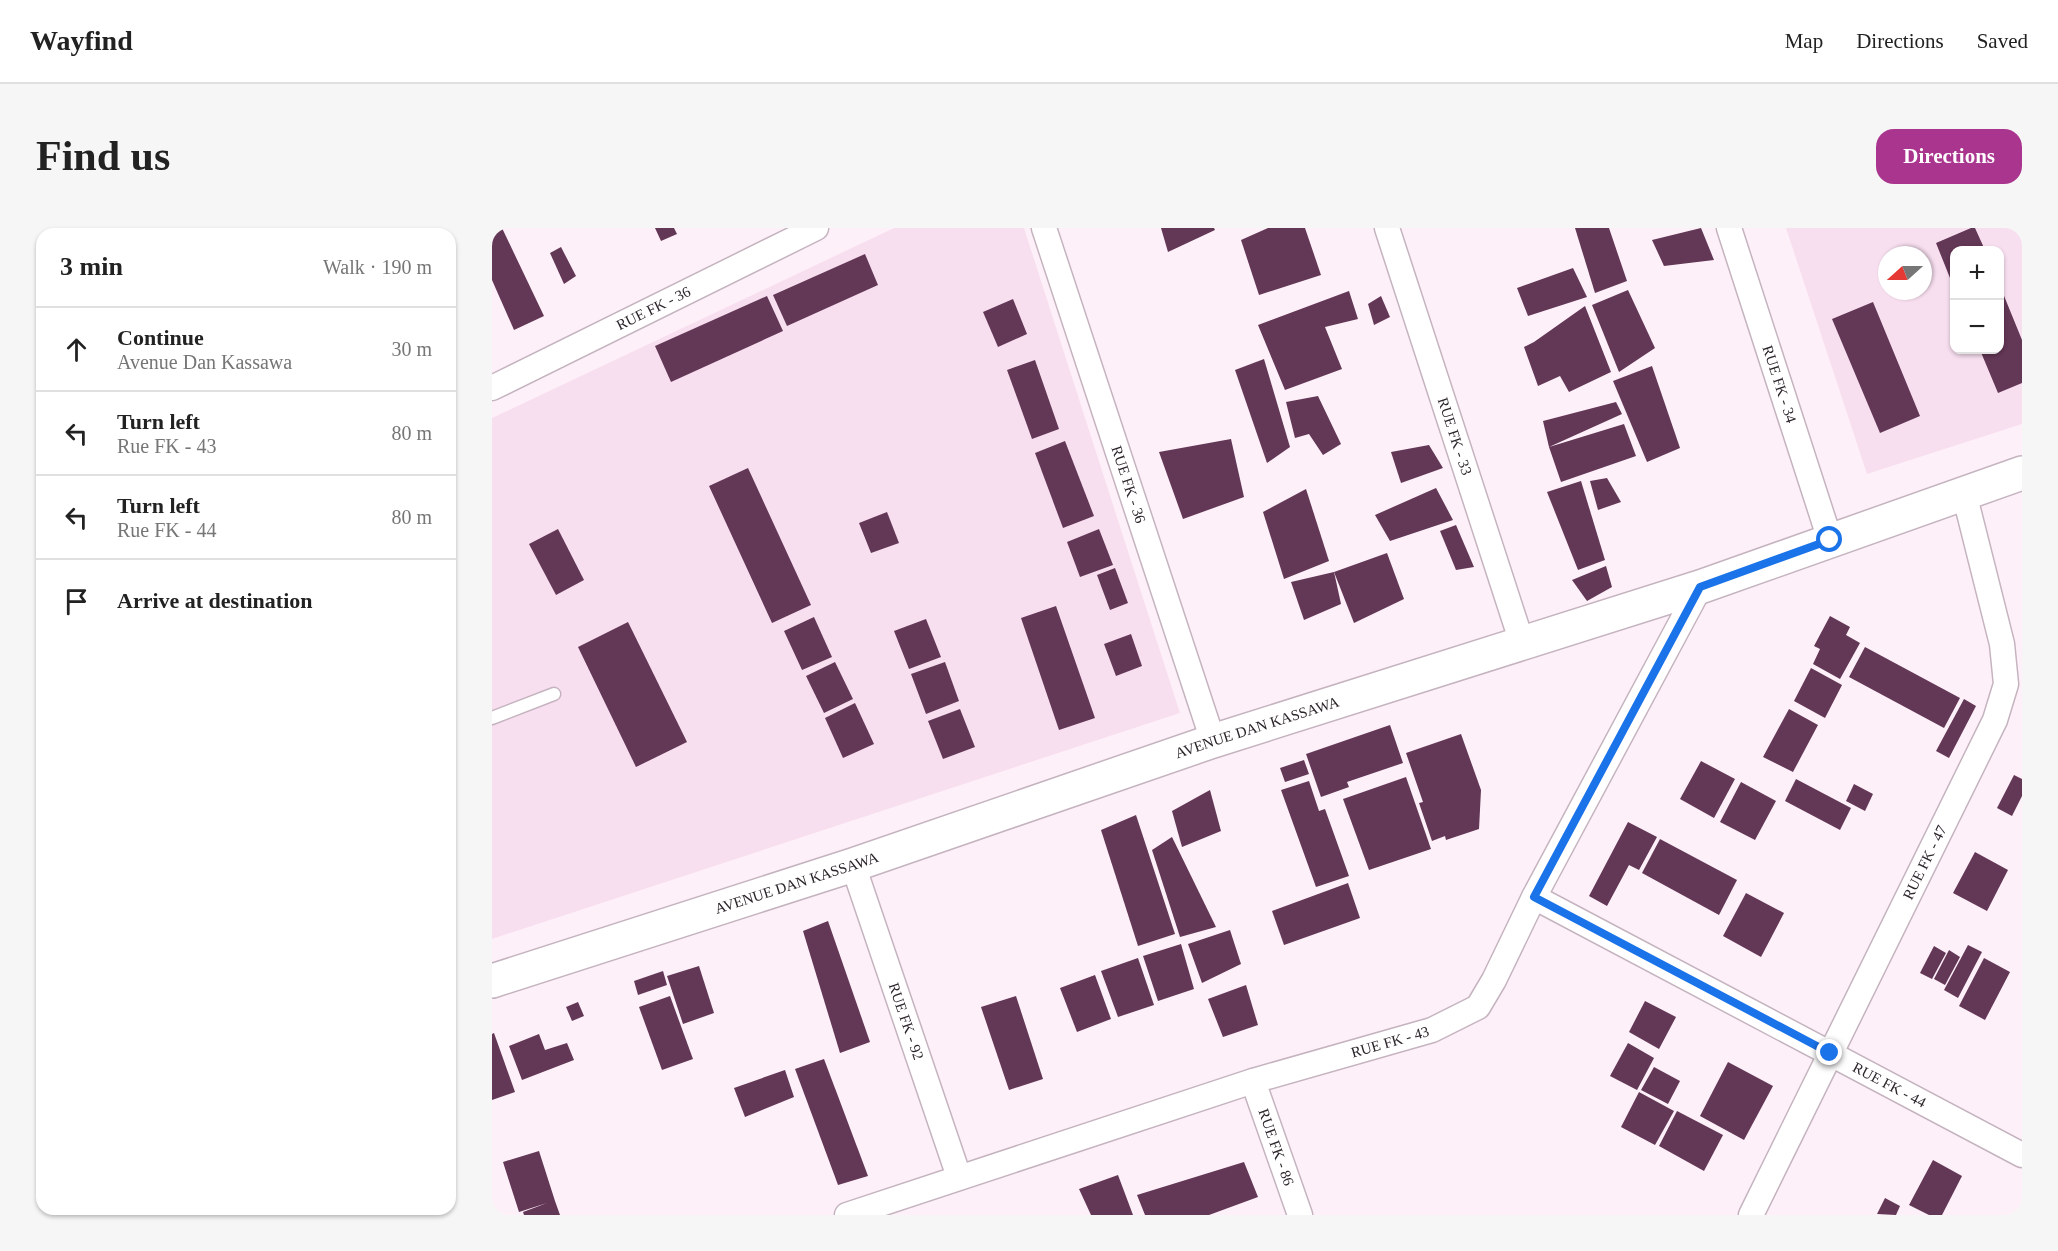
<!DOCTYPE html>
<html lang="en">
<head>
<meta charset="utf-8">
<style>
  :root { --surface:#fff; --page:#f6f6f6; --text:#222; --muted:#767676; --line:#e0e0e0; --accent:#aa358e }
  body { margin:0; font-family:Georgia,serif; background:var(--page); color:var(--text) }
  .controls { position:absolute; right:18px; top:18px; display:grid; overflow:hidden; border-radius:12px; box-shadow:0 2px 4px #0004 }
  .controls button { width:54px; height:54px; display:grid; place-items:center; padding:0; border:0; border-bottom:2px solid var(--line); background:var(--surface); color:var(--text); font:30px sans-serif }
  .compass { position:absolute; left:1386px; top:18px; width:54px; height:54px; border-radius:50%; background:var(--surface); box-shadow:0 2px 4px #0004; rotate:249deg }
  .stop { position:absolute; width:18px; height:18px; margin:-14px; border:4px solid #1a73e8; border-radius:50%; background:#fff }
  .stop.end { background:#1a73e8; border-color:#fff; box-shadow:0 2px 6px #0008 }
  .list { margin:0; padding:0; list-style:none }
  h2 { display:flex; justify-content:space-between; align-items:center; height:78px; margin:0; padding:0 24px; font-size:26px }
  h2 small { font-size:20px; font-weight:400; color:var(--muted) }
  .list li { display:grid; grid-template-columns:39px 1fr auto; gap:18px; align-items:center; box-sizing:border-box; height:84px; padding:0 24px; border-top:2px solid var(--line) }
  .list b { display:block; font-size:22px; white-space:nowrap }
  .list p { margin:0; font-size:20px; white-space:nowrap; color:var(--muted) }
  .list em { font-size:20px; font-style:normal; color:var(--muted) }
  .icon { flex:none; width:33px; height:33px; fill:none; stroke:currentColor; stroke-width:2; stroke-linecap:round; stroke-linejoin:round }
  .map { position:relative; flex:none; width:1530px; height:987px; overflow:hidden; border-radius:18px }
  header { display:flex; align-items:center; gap:36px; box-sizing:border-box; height:84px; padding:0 30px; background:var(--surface); border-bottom:2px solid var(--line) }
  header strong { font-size:28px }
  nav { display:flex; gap:33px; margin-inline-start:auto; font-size:21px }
  .intro { display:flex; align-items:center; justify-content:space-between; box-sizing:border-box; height:144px; padding:0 36px }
  h1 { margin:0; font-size:42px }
  .button { padding:15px 27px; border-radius:18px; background:var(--accent); color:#fff; font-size:21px; font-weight:700 }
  main { display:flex; gap:36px; padding:0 36px }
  aside { flex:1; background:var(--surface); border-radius:18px; box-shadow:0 2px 4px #0004 }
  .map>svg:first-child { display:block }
  .built { fill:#f8dff0; fill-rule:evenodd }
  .building { fill:#633756 }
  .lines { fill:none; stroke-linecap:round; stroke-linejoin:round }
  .lane-casing { stroke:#c5b4bf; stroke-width:15 }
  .street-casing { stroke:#c5b4bf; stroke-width:27 }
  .secondary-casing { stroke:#c5b4bf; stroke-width:36 }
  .lane { stroke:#fff; stroke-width:12 }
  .street { stroke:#fff; stroke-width:24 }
  .secondary { stroke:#fff; stroke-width:33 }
  .route { stroke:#1a73e8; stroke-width:8 }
  .labels { text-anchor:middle; stroke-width:6; stroke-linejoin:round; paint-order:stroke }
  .street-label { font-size:15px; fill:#2c252a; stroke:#fff }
</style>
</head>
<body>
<header>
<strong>Wayfind</strong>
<nav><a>Map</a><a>Directions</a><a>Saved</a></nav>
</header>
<div class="intro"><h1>Find us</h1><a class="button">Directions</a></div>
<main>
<aside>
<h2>3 min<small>Walk · 190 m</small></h2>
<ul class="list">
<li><svg class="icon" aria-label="ahead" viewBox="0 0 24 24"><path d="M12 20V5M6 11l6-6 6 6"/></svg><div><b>Continue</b><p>Avenue Dan Kassawa</p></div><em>30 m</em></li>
<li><svg class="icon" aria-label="left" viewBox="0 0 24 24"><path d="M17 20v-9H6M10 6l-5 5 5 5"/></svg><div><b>Turn left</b><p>Rue FK - 43</p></div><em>80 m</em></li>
<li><svg class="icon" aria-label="left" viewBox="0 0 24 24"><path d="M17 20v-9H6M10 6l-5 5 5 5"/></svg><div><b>Turn left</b><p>Rue FK - 44</p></div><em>80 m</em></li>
<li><svg class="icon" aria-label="arrive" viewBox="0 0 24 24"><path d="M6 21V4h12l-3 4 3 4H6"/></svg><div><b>Arrive at destination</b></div></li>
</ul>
</aside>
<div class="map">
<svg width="1530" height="987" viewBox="0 0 1530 987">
  <rect width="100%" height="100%" fill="#fef0f9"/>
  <!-- built -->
  <g class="built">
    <polygon points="402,0 532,0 688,485 0,711 0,190"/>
    <path d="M1294 0H1530V196L1375 246ZM1462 22H1508V122H1462ZM1395 27H1431V63H1395Z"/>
  </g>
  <!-- building -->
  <g class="building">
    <polygon points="0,0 10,0 52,88 22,102 0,52"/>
    <polygon points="163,0 182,0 185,6 169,13"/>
    <polygon points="669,0 722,0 723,2 676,24"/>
    <polygon points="776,0 813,0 829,47 767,67 749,12"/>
    <polygon points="1083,0 1117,0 1135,53 1103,65"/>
    <polygon points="1209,0 1222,32 1172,38 1160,12"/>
    <polygon points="1479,0 1483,0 1493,22 1462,22 1462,60 1444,15"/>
    <polygon points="69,19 84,48 72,56 58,25"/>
    <polygon points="373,26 386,57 295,98 281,67"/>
    <polygon points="1081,40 1095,69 1036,88 1025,60"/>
    <polygon points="1508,58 1530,112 1530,155 1506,165 1488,122 1508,122"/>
    <polygon points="1136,62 1163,120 1127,144 1100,77"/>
    <polygon points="857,63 866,91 833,99 850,141 793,162 766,97"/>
    <polygon points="275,68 291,103 179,154 163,118"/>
    <polygon points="889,68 898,89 882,97 876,76"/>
    <polygon points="521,71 535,106 506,119 491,84"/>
    <polygon points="1381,74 1428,188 1388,205 1340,91"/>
    <polygon points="1093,78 1119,144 1077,164 1068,148 1046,158 1032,119 1042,114"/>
    <polygon points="772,131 798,219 775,235 743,142"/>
    <polygon points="543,132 567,201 540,211 515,142"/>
    <polygon points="1160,138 1188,220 1155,234 1121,153"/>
    <polygon points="826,168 849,216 831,227 817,206 803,210 794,174"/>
    <polygon points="1124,174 1130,186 1057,219 1132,196 1144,228 1069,254 1057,219 1051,193"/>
    <polygon points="739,211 752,269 691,291 667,224"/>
    <polygon points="573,213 602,288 571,300 543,225"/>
    <polygon points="937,217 951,240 909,255 899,224"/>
    <polygon points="256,240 319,377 280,395 217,258"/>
    <polygon points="1115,250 1129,274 1106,282 1098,253"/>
    <polygon points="1089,253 1113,332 1086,342 1055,264"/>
    <polygon points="944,260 961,292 898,313 883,287"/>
    <polygon points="814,261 837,333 792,351 771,284"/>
    <polygon points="395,284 407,315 379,325 367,295"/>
    <polygon points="964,297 982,339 964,342 948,303"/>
    <polygon points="66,301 92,352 64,367 37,316"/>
    <polygon points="607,301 621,337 588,349 575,314"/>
    <polygon points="895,325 912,371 862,395 842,344"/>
    <polygon points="1114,338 1120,359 1095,373 1080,352"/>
    <polygon points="623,340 636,375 618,382 605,347"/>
    <polygon points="842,344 849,376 812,392 799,354"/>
    <polygon points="564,378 603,490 567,502 529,390"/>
    <polygon points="1338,388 1358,399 1354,407 1368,415 1348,451 1321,436 1328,421 1322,418"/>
    <polygon points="322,389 340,429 310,442 292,403"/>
    <polygon points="434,391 449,429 417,441 402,403"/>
    <polygon points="136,394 195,514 144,539 86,419"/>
    <polygon points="639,406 650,438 624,448 612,416"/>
    <polygon points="1373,419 1468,470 1452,500 1357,449"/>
    <polygon points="343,434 361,471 332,485 314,448"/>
    <polygon points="453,434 467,473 434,486 419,446"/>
    <polygon points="1319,440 1350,457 1333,490 1302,473"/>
    <polygon points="1472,471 1484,478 1457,530 1444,523"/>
    <polygon points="363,475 382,516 351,530 333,490"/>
    <polygon points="468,481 483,519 451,531 436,493"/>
    <polygon points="1297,481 1326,497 1301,544 1271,529"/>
    <polygon points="898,497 911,535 855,554 857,559 829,569 814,526"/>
    <polygon points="969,506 989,562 987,601 954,612 953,608 940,613 927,575 931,574 914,525"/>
    <polygon points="812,532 817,546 793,554 788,540"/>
    <polygon points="1209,533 1243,551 1222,590 1188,571"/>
    <polygon points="1522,547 1530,551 1530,568 1520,588 1505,580"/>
    <polygon points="914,549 939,621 877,642 851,571"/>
    <polygon points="1304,551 1359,580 1348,602 1293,573"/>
    <polygon points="817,553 827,583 833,581 857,648 824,659 789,562"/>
    <polygon points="1249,554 1284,573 1263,612 1228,594"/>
    <polygon points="1362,556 1381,566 1373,583 1354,573"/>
    <polygon points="718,562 729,603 690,619 680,583"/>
    <polygon points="644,587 683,706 646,718 609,602"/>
    <polygon points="1136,594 1165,609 1147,642 1137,637 1115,678 1097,668"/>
    <polygon points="680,609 724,699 688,709 660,622"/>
    <polygon points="1168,611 1245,652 1227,687 1150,645"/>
    <polygon points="1483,624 1516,642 1495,683 1461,665"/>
    <polygon points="856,655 868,690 792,717 780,683"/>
    <polygon points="1254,665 1292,685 1269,729 1231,708"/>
    <polygon points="336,693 378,814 348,825 311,703"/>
    <polygon points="738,702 749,736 710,755 696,716"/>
    <polygon points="689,716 702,761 666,773 651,728"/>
    <polygon points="1476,717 1490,724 1466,770 1452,762"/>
    <polygon points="1442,718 1454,725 1440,751 1428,745"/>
    <polygon points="1457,722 1468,729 1453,757 1442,751"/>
    <polygon points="646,730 662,777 626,789 609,743"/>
    <polygon points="1492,730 1518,744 1493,792 1467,778"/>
    <polygon points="207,738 222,785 191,796 175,748"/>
    <polygon points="171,743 175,757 146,767 142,753"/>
    <polygon points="603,747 619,791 585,804 568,760"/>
    <polygon points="754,757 766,797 731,809 716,771"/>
    <polygon points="178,768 201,831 170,842 147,779"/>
    <polygon points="524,768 551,851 517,862 489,779"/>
    <polygon points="1153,773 1184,789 1167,821 1137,804"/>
    <polygon points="86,774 92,788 80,793 74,779"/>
    <polygon points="2,805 23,864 0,872 0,806"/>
    <polygon points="47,806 53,822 75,815 82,832 30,852 17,818"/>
    <polygon points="1136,815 1162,830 1145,862 1118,848"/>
    <polygon points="332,831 376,948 346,957 303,841"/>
    <polygon points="1236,834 1281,858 1252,912 1208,888"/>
    <polygon points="1162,839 1188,853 1176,876 1149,862"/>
    <polygon points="293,842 302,869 253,889 242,860"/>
    <polygon points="1147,864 1182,883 1163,917 1129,899"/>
    <polygon points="1185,883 1231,907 1212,943 1167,918"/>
    <polygon points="47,923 63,973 68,987 32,987 31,984 55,975 27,984 11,934"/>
    <polygon points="1441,932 1470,948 1450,987 1437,987 1417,977"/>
    <polygon points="752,934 766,969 717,987 653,987 645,967"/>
    <polygon points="626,947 641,987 599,987 587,961"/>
    <polygon points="1393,970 1408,978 1404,987 1385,986"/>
  </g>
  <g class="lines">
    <defs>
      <polyline id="lane" points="0,490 62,466"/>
      <g id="street">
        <path id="s1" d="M552 0 721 513"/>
        <path id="s2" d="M895 0 1030 415"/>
        <path id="s3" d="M1237 0 1338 312"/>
        <path id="s4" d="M0 160 324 0"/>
        <path id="s5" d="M361 637 467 949"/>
        <path id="s6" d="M1042 669 1530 927"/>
        <path id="s7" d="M761 853 808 987"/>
        <path id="s8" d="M355 987 761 853 940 802 986 779 1002 752 1042 669 1208 359"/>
        <path id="s9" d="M1259 987 1503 492 1514 456 1510 416 1472 265"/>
      </g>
      <g id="secondary">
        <path id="s10" d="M0 753 361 637 721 513 1208 359 1530 245"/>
      </g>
    </defs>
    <!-- lane casing -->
    <use href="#lane" class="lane-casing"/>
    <!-- street casing -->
    <use href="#street" class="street-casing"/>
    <!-- secondary casing -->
    <use href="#secondary" class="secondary-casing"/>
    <!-- lane -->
    <use href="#lane" class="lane"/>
    <!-- street -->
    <use href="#street" class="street"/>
    <!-- secondary -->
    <use href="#secondary" class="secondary"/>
  </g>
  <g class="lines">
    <!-- route -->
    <polyline class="route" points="1338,312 1208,359 1042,669 1338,825"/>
  </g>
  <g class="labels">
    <!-- street labels -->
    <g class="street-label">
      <text dy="5" stroke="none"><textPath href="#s4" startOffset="180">RUE FK - 36</textPath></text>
      <text dy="5" stroke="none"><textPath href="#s3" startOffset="164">RUE FK - 34</textPath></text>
      <text dy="5" stroke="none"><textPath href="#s2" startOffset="219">RUE FK - 33</textPath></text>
      <text dy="5" stroke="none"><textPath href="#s1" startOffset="270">RUE FK - 36</textPath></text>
      <text dy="5" stroke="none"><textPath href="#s10" startOffset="806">AVENUE DAN KASSAWA</textPath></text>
      <text dy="5" stroke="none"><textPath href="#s9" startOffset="393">RUE FK - 47</textPath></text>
      <text dy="5" stroke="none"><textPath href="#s10" startOffset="320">AVENUE DAN KASSAWA</textPath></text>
      <text dy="5" stroke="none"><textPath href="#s5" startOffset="165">RUE FK - 92</textPath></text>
      <text dy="5" stroke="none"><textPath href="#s8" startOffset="570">RUE FK - 43</textPath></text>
      <text dy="5" stroke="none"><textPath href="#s6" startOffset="402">RUE FK - 44</textPath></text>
      <text dy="5" stroke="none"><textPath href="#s7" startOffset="70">RUE FK - 86</textPath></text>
    </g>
  </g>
</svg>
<div class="controls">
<button>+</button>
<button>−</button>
</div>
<svg class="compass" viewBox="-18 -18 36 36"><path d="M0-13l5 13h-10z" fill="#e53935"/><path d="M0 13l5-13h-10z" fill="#767676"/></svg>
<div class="stop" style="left:1338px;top:312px"></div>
<div class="stop end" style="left:1338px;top:825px"></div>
</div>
</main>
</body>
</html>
